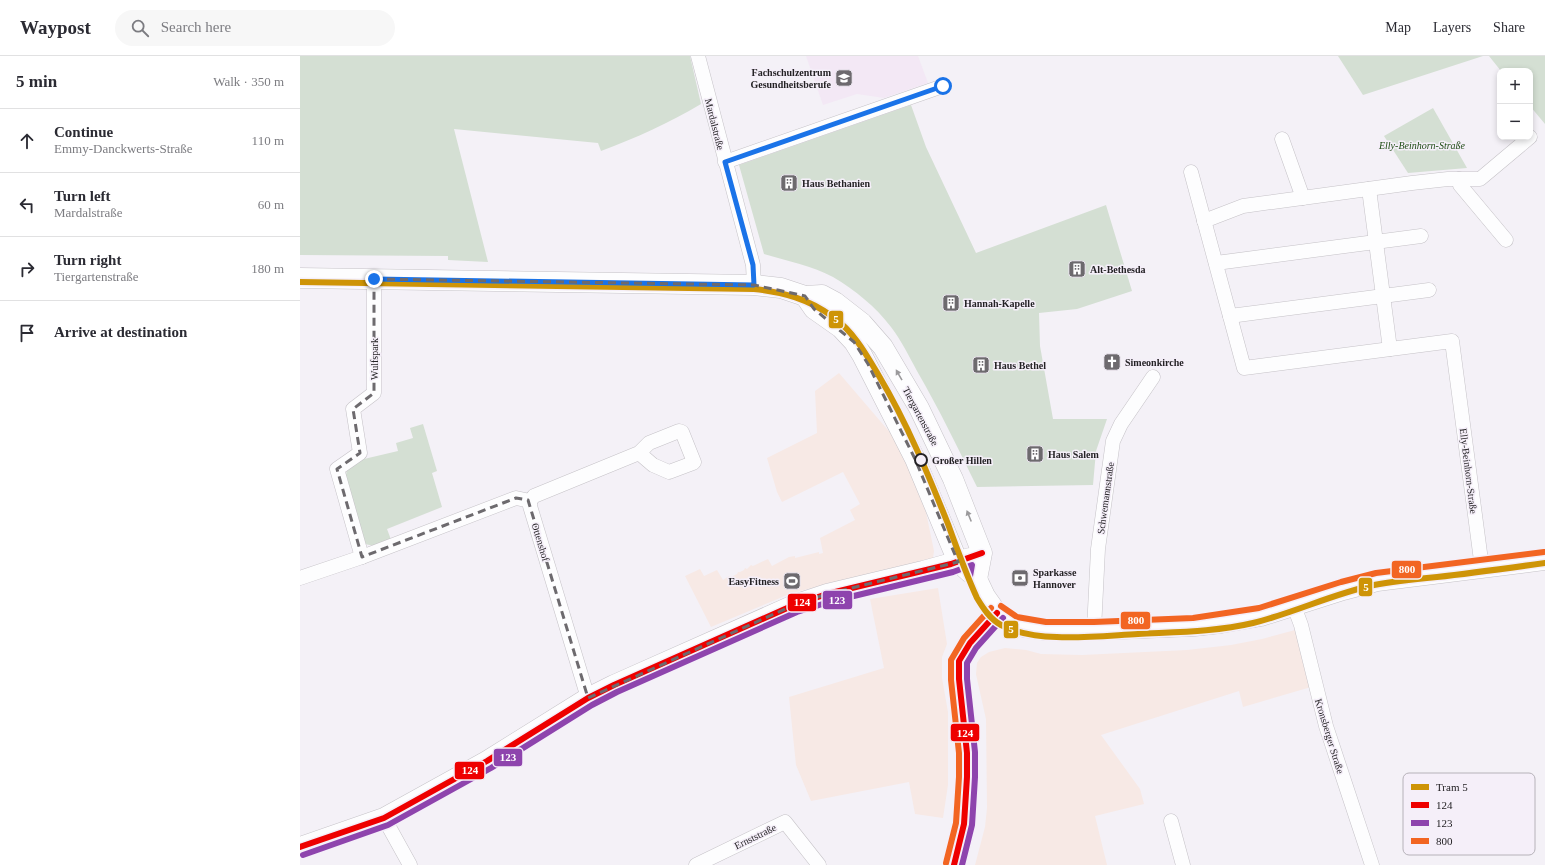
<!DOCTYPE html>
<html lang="en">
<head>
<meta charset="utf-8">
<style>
  :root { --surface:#fff; --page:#f7f7f7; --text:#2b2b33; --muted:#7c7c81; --line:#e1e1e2 }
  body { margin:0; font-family:"Times New Roman",serif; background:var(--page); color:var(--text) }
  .controls { position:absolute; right:12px; top:12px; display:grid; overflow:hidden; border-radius:8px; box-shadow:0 2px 6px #0003 }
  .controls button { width:36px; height:36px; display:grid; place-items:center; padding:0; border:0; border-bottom:1px solid var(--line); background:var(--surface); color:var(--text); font:20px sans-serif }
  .stop { position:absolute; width:12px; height:12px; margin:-9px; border:3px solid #1a73e8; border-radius:50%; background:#fff }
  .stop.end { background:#1a73e8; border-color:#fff; box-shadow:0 1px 4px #0008 }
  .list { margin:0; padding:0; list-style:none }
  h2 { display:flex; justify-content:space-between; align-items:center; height:52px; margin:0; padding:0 16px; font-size:17px }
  h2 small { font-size:13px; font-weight:400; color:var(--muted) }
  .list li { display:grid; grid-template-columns:26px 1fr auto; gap:12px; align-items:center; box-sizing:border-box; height:64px; padding:0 16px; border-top:1px solid var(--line) }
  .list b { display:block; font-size:15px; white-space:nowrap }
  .list p { margin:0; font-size:13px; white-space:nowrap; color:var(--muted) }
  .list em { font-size:13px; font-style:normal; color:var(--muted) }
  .icon { flex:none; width:22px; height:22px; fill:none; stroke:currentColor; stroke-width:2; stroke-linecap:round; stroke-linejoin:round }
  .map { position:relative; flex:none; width:1245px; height:809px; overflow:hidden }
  header { display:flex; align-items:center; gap:24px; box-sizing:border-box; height:56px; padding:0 20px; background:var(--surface); border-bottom:1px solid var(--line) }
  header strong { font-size:19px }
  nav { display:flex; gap:22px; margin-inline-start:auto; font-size:14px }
  .search { width:280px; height:36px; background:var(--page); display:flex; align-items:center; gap:10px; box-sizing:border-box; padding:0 14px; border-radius:22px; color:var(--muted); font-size:15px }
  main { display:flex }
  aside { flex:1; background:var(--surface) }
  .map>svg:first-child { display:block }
  .commercial { fill:#f7e9e5 }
  .education { fill:#f3e8f5 }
  .green { fill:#d4dfd3 }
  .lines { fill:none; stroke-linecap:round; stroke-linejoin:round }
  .street-casing { stroke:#c5c2c7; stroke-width:15 }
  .secondary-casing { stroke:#c5c2c7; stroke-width:21 }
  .street { stroke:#fdfdfe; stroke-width:14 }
  .secondary { stroke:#fdfdfe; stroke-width:20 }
  .bus-1-casing { stroke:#f5eff9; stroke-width:9 }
  .bus-2-casing { stroke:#f5eff9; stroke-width:9 }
  .bus-3-casing { stroke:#f5eff9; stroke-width:9 }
  .bus-1 { stroke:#e00; stroke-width:6 }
  .bus-2 { stroke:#8e44ad; stroke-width:6 }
  .bus-3 { stroke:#f26522; stroke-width:6 }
  .tram-1-casing { stroke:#f5eff9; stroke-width:9 }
  .tram-1 { stroke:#ce9407; stroke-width:6 }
  .oneway { fill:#9b9a9c }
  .route { stroke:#1a73e8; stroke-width:5 }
  .marked { fill:none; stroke:#6d6a6e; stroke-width:3; stroke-dasharray:8 5; stroke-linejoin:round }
  .stop-dot { fill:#f5eff9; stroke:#242225; stroke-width:2 }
  .labels { text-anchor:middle; stroke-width:3; stroke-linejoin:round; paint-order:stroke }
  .poi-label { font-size:10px; font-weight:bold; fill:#242225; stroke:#f5eff9; text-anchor:start }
  .street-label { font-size:10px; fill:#242225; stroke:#f5eff9 }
  .park-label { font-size:10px; font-style:italic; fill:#1e4c14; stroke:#f5eff9 }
  .stop-label { font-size:10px; font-weight:bold; fill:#242225; stroke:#f5eff9; text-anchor:start }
  .key { fill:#f5eff9; stroke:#b6b2b9; stroke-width:1 }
  .key-label { font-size:11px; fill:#242225 }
  .line-badge { stroke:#f5eff9; stroke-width:1.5 }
  .badge-label { font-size:11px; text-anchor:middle; font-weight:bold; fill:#fff }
</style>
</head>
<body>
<header>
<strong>Waypost</strong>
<div class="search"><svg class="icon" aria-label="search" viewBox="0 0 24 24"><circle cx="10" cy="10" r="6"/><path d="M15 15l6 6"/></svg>Search here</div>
<nav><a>Map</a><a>Layers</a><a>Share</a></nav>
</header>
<main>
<aside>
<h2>5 min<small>Walk · 350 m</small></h2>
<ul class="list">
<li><svg class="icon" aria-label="ahead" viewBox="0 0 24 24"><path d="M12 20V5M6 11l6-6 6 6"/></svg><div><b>Continue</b><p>Emmy-Danckwerts-Straße</p></div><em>110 m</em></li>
<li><svg class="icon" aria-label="left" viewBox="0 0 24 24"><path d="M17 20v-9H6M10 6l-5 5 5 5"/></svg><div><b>Turn left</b><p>Mardalstraße</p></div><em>60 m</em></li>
<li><svg class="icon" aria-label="right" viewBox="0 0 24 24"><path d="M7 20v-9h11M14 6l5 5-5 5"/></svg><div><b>Turn right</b><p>Tiergartenstraße</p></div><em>180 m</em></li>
<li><svg class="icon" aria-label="arrive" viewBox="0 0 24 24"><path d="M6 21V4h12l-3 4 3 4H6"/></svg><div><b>Arrive at destination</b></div></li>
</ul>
</aside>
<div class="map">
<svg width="1245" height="809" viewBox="0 0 1245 809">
  <rect width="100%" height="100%" fill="#f4f1f7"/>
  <!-- commercial -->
  <g class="commercial">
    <polygon points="539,317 599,387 621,432 634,495 633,502 492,537 411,571 385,520 400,513 404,520 417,514 423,524 429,520 431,521 437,518 438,516 440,516 444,514 445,512 447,513 451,509 453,510 468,503 472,510 489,501 495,500 495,502 519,496 519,498 523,497 520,482 555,464 550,454 560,448 543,416 482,446 477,436 467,402 517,377 515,335"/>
    <polygon points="638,532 647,588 642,601 642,622 648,656 648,729 643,762 615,758 609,726 511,745 496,709 489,641 584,612 570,543"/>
    <polygon points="999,573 1011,631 943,651 939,635 801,679 840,733 844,748 795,760 807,809 675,809 685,771 687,752 686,663 676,618 677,607 681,601 689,596 705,592 726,594 741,598 782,599 887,594 931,589 962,583"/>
  </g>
  <!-- education -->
  <polygon class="education" points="506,0 618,0 628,27 584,42 557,38 523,49"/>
  <!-- green -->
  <g class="green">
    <path d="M0 0H390L401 48C369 67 336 82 301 95L298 87 154 73 188 206 148 204V200L0 199Z"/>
    <polygon points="1038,0 1183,0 1063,39"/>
    <polygon points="1189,0 1245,0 1245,68 1230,50 1230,15 1201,15"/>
    <path d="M611 49 626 91 676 197 806 149 832 235 777 253 739 257 740 290 753 363H807L796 395 793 429 677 431C658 392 639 353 617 315 609 300 601 284 591 271 576 251 555 234 533 221 513 210 487 205 464 198L439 109Z"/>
    <polygon points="1133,52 1167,112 1108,117 1084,80"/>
    <polygon points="123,368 137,415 132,417 142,451 87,473 93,489 74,490 65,488 45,426 47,412 64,403 98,395 96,387 113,382 110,372"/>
  </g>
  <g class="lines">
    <defs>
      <g id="street">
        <polyline points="398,0 453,209 454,229"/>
        <polyline points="982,83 1003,142"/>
        <polyline points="425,106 643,30"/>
        <polyline points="891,116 944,312 1152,285 1182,512"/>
        <polyline points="1159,123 1160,129 1206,184"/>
        <polyline points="1069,133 1090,293"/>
        <polyline points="904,165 943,150 1112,127 1148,123 1180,123 1230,81"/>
        <polyline points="916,207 1121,180"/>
        <polyline points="74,223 74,337 53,353 60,397 37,413 62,501 216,442 230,445"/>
        <polyline points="930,260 1129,234"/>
        <polyline points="0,522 62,501"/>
        <polyline points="994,550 1001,569 1026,670 1072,809"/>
        <polyline points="794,574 798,493 813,385 821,368 853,321"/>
        <polyline points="288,642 230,450 230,445 234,440 339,397 349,387 379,375 382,376 394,406 393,407 369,416 353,409 339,397"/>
        <polyline points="84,762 110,809"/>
        <polyline points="871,765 883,809"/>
        <polyline points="396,809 485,766 519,809"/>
      </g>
      <g id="secondary">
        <polyline points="0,222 454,229 481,232 505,240 522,239 535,246 562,267 583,291 619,352 653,423 682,497 677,523"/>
        <polyline points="505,240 514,253 541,272 554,286 562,299 615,403 658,506 677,523 685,540 697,557 714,568 724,571 745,574 794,574 894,570 921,567 961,560 1043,534 1077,525 1245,504"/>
        <polyline points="0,791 84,762 187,705 288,642 314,629 494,549 527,538 623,515 670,502"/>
        <polyline points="654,809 664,768 667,721 667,697 659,623 659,605 670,587 697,557"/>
      </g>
    </defs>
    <!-- street casing -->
    <use href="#street" class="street-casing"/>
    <!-- secondary casing -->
    <use href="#secondary" class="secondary-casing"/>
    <!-- street -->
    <use href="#street" class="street"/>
    <!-- secondary -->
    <use href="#secondary" class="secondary"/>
    <defs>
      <g id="bus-1">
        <polyline points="0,791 84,762 187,705 288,642 314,629 494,549 527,538 651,508 682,497"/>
        <polyline points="654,809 664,768 667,721 667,697 659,623 659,605 670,587 697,557"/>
      </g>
      <g id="bus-2">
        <polyline points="3,799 88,769 191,712 292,649 317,636 497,556 529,546 653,516 672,509 669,526 678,544 690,562"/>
        <polyline points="662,809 672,769 675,721 675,696 667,623 667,607 676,592 703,562"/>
      </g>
      <g id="bus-3">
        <polyline points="701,550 717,561 746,566 794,566 893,562 959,552 1041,526 1076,517 1244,496"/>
        <polyline points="646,807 656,767 659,721 659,697 651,624 651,604 664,582 691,552"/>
      </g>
    </defs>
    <!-- bus-1 casing -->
    <use href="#bus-1" class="bus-1-casing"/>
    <!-- bus-2 casing -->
    <use href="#bus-2" class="bus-2-casing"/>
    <!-- bus-3 casing -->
    <use href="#bus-3" class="bus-3-casing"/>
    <!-- bus-1 -->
    <use href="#bus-1" class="bus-1"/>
    <!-- bus-2 -->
    <use href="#bus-2" class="bus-2"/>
    <!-- bus-3 -->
    <use href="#bus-3" class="bus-3"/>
    <defs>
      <path id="tram-1" d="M0 226 454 233C483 236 509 243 533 261 554 276 566 298 579 320 607 367 628 418 648 468 657 493 666 518 677 542 683 552 690 563 701 569 737 588 798 580 838 578 876 576 915 576 953 567 994 557 1032 538 1074 529 1095 525 1116 523 1137 521 1173 517 1209 512 1245 507"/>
    </defs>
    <!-- tram-1 casing -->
    <use href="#tram-1" class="tram-1-casing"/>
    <!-- tram-1 -->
    <use href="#tram-1" class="tram-1"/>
  </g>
  <!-- one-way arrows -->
  <defs><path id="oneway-solid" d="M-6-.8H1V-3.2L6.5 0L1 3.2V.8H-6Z"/></defs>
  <g class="oneway">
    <use href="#oneway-solid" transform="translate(599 319) rotate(-120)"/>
    <use href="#oneway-solid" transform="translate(669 460) rotate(-112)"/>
  </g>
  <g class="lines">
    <!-- route -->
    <polyline class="route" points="74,223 454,229 453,209 425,106 643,30"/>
  </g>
  <!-- marked area -->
  <path class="marked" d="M74 223 454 229 505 240 514 253 554 286 568 308 615 403 658 506 527 538 494 549 288 642 228 444 216 442 62 501 37 413 60 397 53 353 74 337Z"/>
  <!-- icons -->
  <defs>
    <symbol id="university-square" viewBox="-11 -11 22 22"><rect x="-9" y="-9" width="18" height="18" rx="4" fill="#6d6a6e" stroke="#f5eff9"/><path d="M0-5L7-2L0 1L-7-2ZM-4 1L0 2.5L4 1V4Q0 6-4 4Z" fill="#fff"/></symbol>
    <symbol id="building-square" viewBox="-11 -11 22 22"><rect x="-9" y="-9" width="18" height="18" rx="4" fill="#6d6a6e" stroke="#f5eff9"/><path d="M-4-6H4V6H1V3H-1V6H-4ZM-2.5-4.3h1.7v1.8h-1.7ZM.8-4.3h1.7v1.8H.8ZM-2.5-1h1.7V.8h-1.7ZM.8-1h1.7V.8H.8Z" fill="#fff"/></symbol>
    <symbol id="church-square" viewBox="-11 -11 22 22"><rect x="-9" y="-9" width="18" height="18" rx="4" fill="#6d6a6e" stroke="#f5eff9"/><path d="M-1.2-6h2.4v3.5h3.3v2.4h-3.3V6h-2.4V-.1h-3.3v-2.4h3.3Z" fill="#fff"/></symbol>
    <symbol id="bank-square" viewBox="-11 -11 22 22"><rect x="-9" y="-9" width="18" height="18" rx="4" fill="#6d6a6e" stroke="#f5eff9"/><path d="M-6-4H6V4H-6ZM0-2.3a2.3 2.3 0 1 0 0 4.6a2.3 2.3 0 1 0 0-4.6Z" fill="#fff"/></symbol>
    <symbol id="stadium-square" viewBox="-11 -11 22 22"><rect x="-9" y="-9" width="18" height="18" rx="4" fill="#6d6a6e" stroke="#f5eff9"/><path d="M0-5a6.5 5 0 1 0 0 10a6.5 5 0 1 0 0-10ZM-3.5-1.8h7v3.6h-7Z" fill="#fff"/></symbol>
  </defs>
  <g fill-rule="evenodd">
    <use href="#university-square" x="534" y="12" width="20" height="20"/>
    <use href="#building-square" x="479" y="117" width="20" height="20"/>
    <use href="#building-square" x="767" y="203" width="20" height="20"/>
    <use href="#building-square" x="641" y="237" width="20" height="20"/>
    <use href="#church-square" x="802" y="296" width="20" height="20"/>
    <use href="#building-square" x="671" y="299" width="20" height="20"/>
    <use href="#building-square" x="725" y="388" width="20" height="20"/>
    <use href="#bank-square" x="710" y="512" width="20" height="20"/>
    <use href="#stadium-square" x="482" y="515" width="20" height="20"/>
  </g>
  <!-- markers -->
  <circle class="stop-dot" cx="621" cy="404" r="6"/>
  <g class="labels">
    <!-- poi labels -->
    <g class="poi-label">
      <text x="531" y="20" text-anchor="end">Fachschulzentrum<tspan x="531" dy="12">Gesundheitsberufe</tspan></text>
      <text x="502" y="131">Haus Bethanien</text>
      <text x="790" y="217">Alt-Bethesda</text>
      <text x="664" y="251">Hannah-Kapelle</text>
      <text x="825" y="310">Simeonkirche</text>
      <text x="694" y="313">Haus Bethel</text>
      <text x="748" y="402">Haus Salem</text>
      <text x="733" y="520">Sparkasse<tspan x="733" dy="12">Hannover</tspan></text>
      <text x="479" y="529" text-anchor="end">EasyFitness</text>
    </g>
    <!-- street labels -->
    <g class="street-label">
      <text transform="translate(415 68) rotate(76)" y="4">Mardalstraße</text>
      <text transform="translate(74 303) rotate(-90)" y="4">Wulfspark</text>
      <text transform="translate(621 360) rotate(62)" y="4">Tiergartenstraße</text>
      <text transform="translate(1169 415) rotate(83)" y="4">Elly-Beinhorn-Straße</text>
      <text transform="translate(805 442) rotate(-82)" y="4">Schwemannstraße</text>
      <text transform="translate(241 486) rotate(73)" y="4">Ottenshof</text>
      <text transform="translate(1030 680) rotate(73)" y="4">Kronsberger Straße</text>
      <text transform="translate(455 780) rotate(-26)" y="4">Ernststraße</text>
    </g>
    <!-- park labels -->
    <g class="park-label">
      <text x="1122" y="93">Elly-Beinhorn-Straße</text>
    </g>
    <!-- stop labels -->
    <g class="stop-label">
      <text x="632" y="408">Großer Hillen</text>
    </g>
  </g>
  <!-- legend -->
  <rect x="1103" y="717" width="132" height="82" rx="6" class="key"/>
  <rect x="1111" y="728" width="18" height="6" fill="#ce9407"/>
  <rect x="1111" y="746" width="18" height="6" fill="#e00"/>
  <rect x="1111" y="764" width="18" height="6" fill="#8e44ad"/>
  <rect x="1111" y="782" width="18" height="6" fill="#f26522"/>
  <g class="key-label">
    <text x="1136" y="735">Tram 5</text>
    <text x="1136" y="753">124</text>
    <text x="1136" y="771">123</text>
    <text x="1136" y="789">800</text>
  </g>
  <g class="line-badge">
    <rect x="528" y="254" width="16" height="19" rx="4" fill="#ce9407"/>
    <rect x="1091" y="504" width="31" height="19" rx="4" fill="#f26522"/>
    <rect x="1058" y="521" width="15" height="20" rx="4" fill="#ce9407"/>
    <rect x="522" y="534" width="31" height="20" rx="4" fill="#8e44ad"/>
    <rect x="487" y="537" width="30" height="19" rx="4" fill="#e00"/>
    <rect x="820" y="555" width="31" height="19" rx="4" fill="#f26522"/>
    <rect x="703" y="564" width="16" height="19" rx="4" fill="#ce9407"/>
    <rect x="650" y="667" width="30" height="19" rx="4" fill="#e00"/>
    <rect x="193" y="692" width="30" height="19" rx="4" fill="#8e44ad"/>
    <rect x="154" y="705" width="31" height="19" rx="4" fill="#e00"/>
  </g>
  <g class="badge-label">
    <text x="536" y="267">5</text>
    <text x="1107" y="517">800</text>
    <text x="1066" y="535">5</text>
    <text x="537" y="548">123</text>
    <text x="502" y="550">124</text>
    <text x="836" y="568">800</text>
    <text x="711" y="577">5</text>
    <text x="665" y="681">124</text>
    <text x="208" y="705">123</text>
    <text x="170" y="718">124</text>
  </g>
</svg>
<div class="controls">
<button>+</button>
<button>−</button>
</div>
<div class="stop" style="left:643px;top:30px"></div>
<div class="stop end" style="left:74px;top:223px"></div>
</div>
</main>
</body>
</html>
